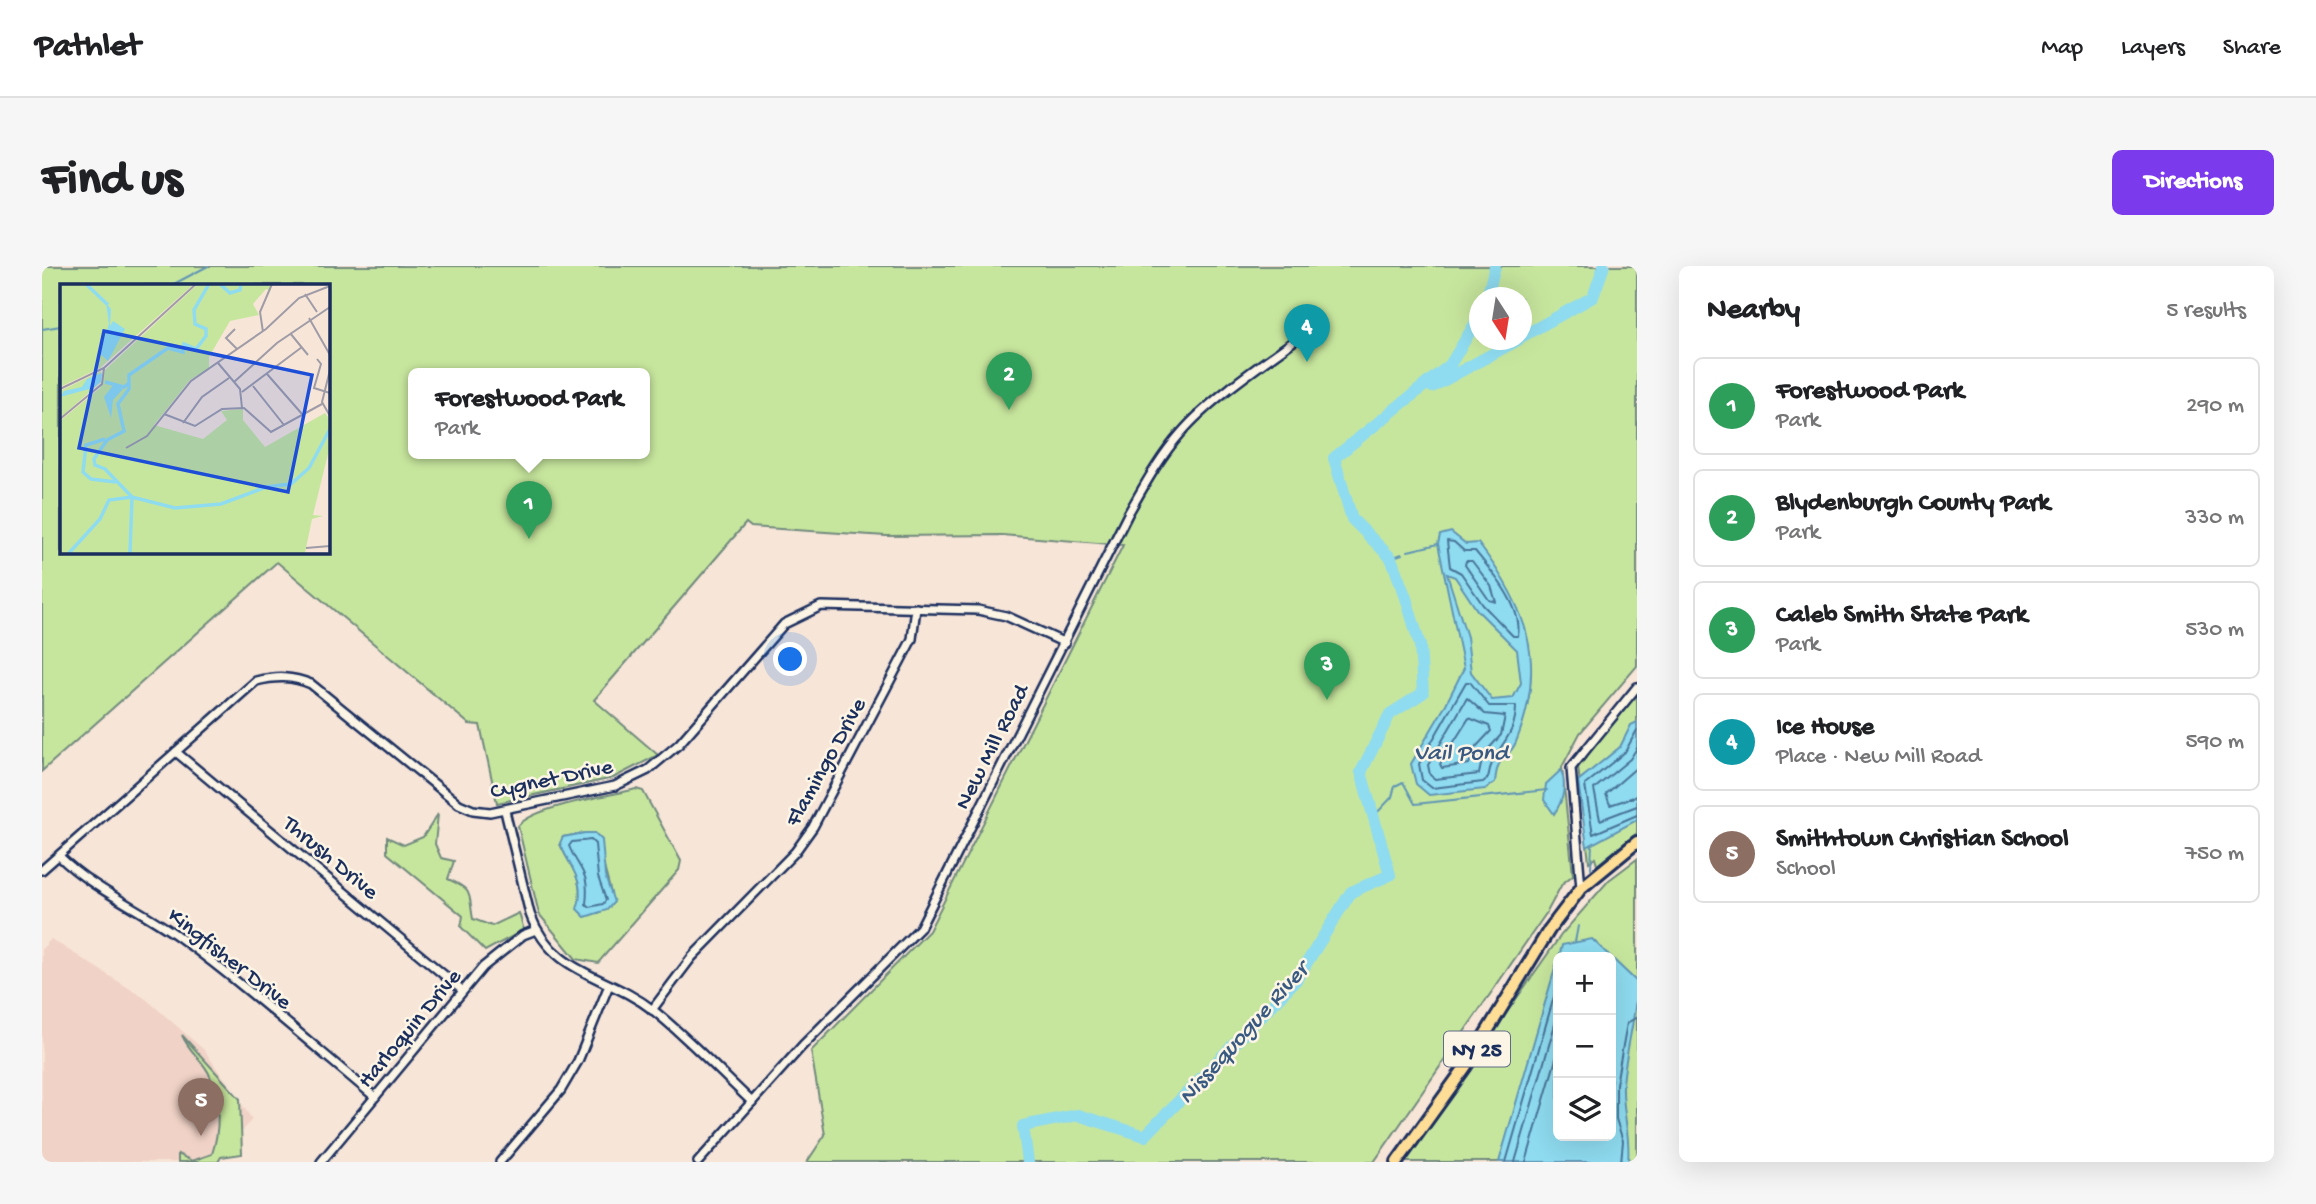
<!DOCTYPE html>
<html lang="en">
<head>
<meta charset="utf-8">
<style>
  :root { --surface:#fff; --page:#f6f6f6; --text:#202124; --muted:#757577; --line:#e0e0e0; --accent:#7c3aed }
  body { margin:0; font-family:"Gochi Hand",sans-serif; background:var(--page); color:var(--text) }
  .controls { position:absolute; right:21px; bottom:21px; display:grid; overflow:hidden; border-radius:10px; box-shadow:0 7px 28px #0002 }
  .controls button { width:63px; height:63px; display:grid; place-items:center; padding:0; border:0; border-bottom:2px solid var(--line); background:var(--surface); color:var(--text); font:35px sans-serif }
  .compass { position:absolute; left:1427px; top:21px; width:63px; height:63px; border-radius:50%; background:var(--surface); box-shadow:0 7px 28px #0002; rotate:168deg }
  .you { position:absolute; left:749px; top:394px; width:24px; height:24px; margin:-18px; border:5px solid #fff; border-radius:50%; background:#1a73e8; box-shadow:0 0 0 10px #1a73e833 }
  .badge { display:grid; place-items:center; width:46px; height:46px; border-radius:50%; background:var(--accent); color:#fff; font-size:23px; font-weight:700 }
  .pin { position:absolute; translate:-50% -58px; filter:drop-shadow(0 2px 4px #0008) }
  .pin::after { content:''; position:absolute; top:37px; width:24px; height:21px; background:inherit; clip-path:polygon(0 0,100% 0,50% 100%) }
  .popup { position:absolute; left:366px; top:102px; width:242px; height:91px; box-sizing:border-box; display:grid; place-content:center; border-radius:10px; background:var(--surface); filter:drop-shadow(0 2px 5px #0005); font-size:23px; white-space:nowrap; color:var(--muted) }
  .popup b { font-size:26px; color:var(--text) }
  .popup::after { content:''; position:absolute; left:50%; top:100%; margin-left:-14px; border:14px solid transparent; border-top-color:var(--surface) }
  .list { margin:0; padding:0; list-style:none }
  h2 { display:flex; justify-content:space-between; align-items:center; height:91px; margin:0; padding:0 28px; font-size:30px }
  h2 small { font-size:23px; font-weight:400; color:var(--muted) }
  .list li { display:grid; grid-template-columns:46px 1fr auto; gap:21px; align-items:center; box-sizing:border-box; height:98px; margin:0 14px 14px; padding:0 14px; border:2px solid var(--line); border-radius:10px }
  .list b { display:block; font-size:26px; white-space:nowrap }
  .list p { margin:0; font-size:23px; white-space:nowrap; color:var(--muted) }
  .list em { font-size:23px; font-style:normal; color:var(--muted) }
  .icon { flex:none; width:38px; height:38px; fill:none; stroke:currentColor; stroke-width:2; stroke-linecap:round; stroke-linejoin:round }
  .map { position:relative; flex:none; width:1595px; height:896px; overflow:hidden; border-radius:10px }
  header { display:flex; align-items:center; gap:42px; box-sizing:border-box; height:98px; padding:0 35px; background:var(--surface); border-bottom:2px solid var(--line) }
  header strong { font-size:33px }
  nav { display:flex; gap:38px; margin-inline-start:auto; font-size:24px }
  .intro { display:flex; align-items:center; justify-content:space-between; box-sizing:border-box; height:168px; padding:0 42px }
  h1 { margin:0; font-size:49px }
  .button { padding:18px 32px; border-radius:10px; background:var(--accent); color:#fff; font-size:24px; font-weight:700 }
  main { display:flex; gap:42px; padding:0 42px }
  aside { flex:1; background:var(--surface); border-radius:10px; box-shadow:0 7px 28px #0002 }
  .map>svg:first-child { display:block }
  .built { fill:#f0d2c6 }
  .green { fill:#c7e69d; stroke:#718a7e; stroke-width:2; fill-rule:evenodd }
  .water { fill:#8fdbf0; stroke:#6196b6; stroke-width:2; fill-rule:evenodd }
  .lines { fill:none; stroke-linecap:round; stroke-linejoin:round }
  .shore { stroke:#497498; stroke-width:2 }
  .stream { stroke:#6196b6; stroke-width:2 }
  .river { stroke:#8fdbf0; stroke-width:12 }
  .minor-casing { stroke:#1b2f5e; stroke-width:12 }
  .primary-casing { stroke:#1b2f5e; stroke-width:16 }
  .minor { stroke:#fcf5e5; stroke-width:7 }
  .primary { stroke:#fedd96; stroke-width:10 }
  .labels { text-anchor:middle; stroke-width:5; stroke-linejoin:round; paint-order:stroke }
  .shield { fill:#fcf5e5; stroke:#5e6a86; stroke-width:2 }
  .shield-label { font-size:21px; font-weight:bold; fill:#1b2f5e }
  .street-label { font-size:23px; fill:#1b2f5e; stroke:#fcf5e5 }
  .water-label { font-size:24px; font-style:italic; fill:#385a82; stroke:#fcf5e5 }
  .inset-river { fill:none; stroke:#8fdbf0; stroke-width:3.5 }
  .inset-road { fill:none; stroke:#9f9ca7; stroke-width:2 }
  .view { fill:#1d4ed8; fill-opacity:0.15; stroke:#1d4ed8; stroke-width:3.5 }
  .inset-edge { fill:none; stroke:#1b2f5e; stroke-width:3.5 }
</style>
</head>
<body>
<header>
<strong>Pathlet</strong>
<nav><a>Map</a><a>Layers</a><a>Share</a></nav>
</header>
<div class="intro"><h1>Find us</h1><a class="button">Directions</a></div>
<main>
<div class="map">
<svg width="1595" height="896" viewBox="0 0 1595 896">
  <rect width="100%" height="100%" fill="#f7e5d7"/>
  <filter id="ink" filterUnits="userSpaceOnUse"><feTurbulence type="fractalNoise" baseFrequency=".0143" numOctaves="2"/><feDisplacementMap in="SourceGraphic" scale="14" xChannelSelector="R" yChannelSelector="G"/><feConvolveMatrix kernelMatrix="1 2 1 2 8 2 1 2 1" color-interpolation-filters="sRGB"/></filter>
  <g filter="url(#ink)">
    <!-- built -->
    <polygon class="built" points="9,673 104,733 162,784 210,853 177,896 0,896 0,683"/>
    <!-- green -->
    <g class="green">
      <path d="M0 0H1595V400L1538 467 1520 501 1531 609 1520 618 1505 646 1332 896H765L783 869 769 785 887 665 1081 279 960 269 844 270 709 261 704 257 552 434 616 489 571 512 455 537 438 459 427 458 235 296 0 505ZM19 19H285V285H19ZM1437 32H1479V74H1437ZM372 107H602V187H372Z"/>
      <polygon points="1595,425 1595,567 1555,599 1553,592 1547,596 1536,501 1549,478"/>
      <path d="M594 523 601 525 639 595 637 604 556 697 534 693 497 648 476 560C492 540 567 530 594 523ZM543 567H553L569 627 557 647H550L537 636C541 611 527 599 518 578L521 571Z"/>
      <path d="M396 548 393 578 399 592 412 595 406 613C433 625 426 628 431 653L450 660 477 647 482 664 443 685 419 661 421 650 345 587V571L362 579 381 571Z"/>
      <path d="M1595 593V896H1360L1519 669 1567 614ZM1516 691H1569V870H1516Z"/>
      <path d="M140 769 198 833 200 888 179 891 176 896H136V888L150 895 170 888C178 865 178 835 168 810 163 796 147 786 140 769Z"/>
    </g>
    <!-- water -->
    <g class="water">
      <path d="M1409 266 1424 278 1436 277C1485 341 1506 397 1474 476 1466 495 1456 485 1453 516L1443 523 1387 529 1374 518 1369 498 1402 442 1422 402 1396 278 1398 269ZM1405 308 1413 311 1435 344 1475 384 1479 417 1471 432 1450 434 1429 406 1425 371Z"/>
      <polygon points="1595,456 1595,554 1545,581 1536,515 1578,481 1589,459"/>
      <path d="M1519 504C1525 520 1521 535 1512 548L1502 534 1504 518Z"/>
      <path d="M543 567H553L560 574 563 610 572 636 565 644 543 651 535 643C545 615 527 601 518 577L521 571Z"/>
      <path d="M1550 673 1595 716C1595 751 1583 784 1581 820 1580 846 1589 870 1586 896H1457L1516 692V870H1569V691H1517L1520 679Z"/>
    </g>
    <g class="lines">
      <!-- shore -->
      <g class="shore">
        <path d="M1405 275 1412 276 1422 285H1433C1451 307 1481 341 1476 370H1471L1441 339 1419 307 1408 301Z"/>
        <polygon points="1424,295 1430,295 1449,320 1454,336 1447,334 1423,299"/>
        <path d="M1424 416H1428L1447 440H1474C1474 475 1450 481 1446 512L1441 516 1390 522 1380 514 1377 498Z"/>
        <polygon points="1425,432 1443,448 1463,450 1459,469 1441,489 1437,508 1393,513 1388,509 1386,499"/>
        <polygon points="1427,452 1447,460 1449,465 1433,482 1427,498 1400,502 1398,498"/>
        <polyline points="1595,464 1583,486 1543,519 1551,568 1595,549"/>
        <polyline points="1595,482 1588,493 1552,523 1558,554 1595,540"/>
        <polyline points="1595,501 1564,528 1568,539 1595,530"/>
        <path d="M549 574 553 578 556 611 564 634 561 638 547 641 544 638C548 604 537 605 527 580L530 576Z"/>
        <polyline points="1464,896 1516,717"/>
        <polyline points="1473,896 1516,748"/>
        <polyline points="1484,896 1516,786"/>
        <polyline points="1579,896 1581,875 1574,853 1574,818 1585,757 1595,751"/>
      </g>
      <!-- stream -->
      <g class="stream">
        <polyline points="130,19 166,0"/>
        <polyline points="0,63 19,60"/>
        <polyline points="1366,285 1396,278"/>
        <polyline points="1349,292 1360,288"/>
        <polyline points="1332,550 1350,531 1353,520 1361,516 1373,538 1505,524"/>
        <polyline points="1549,602 1550,578"/>
        <polyline points="1533,676 1536,660"/>
      </g>
      <!-- river -->
      <g class="river">
        <polyline points="1445,32 1453,0"/>
        <polyline points="1479,71 1551,31 1562,0"/>
        <polyline points="1390,121 1476,74"/>
        <polyline points="986,896 981,860 1036,849 1103,870 1254,714 1309,626 1348,609 1319,506 1348,448 1381,427 1378,379 1364,332 1349,292 1310,253 1292,192 1408,99 1437,51"/>
      </g>
      <defs>
        <g id="minor">
          <polyline points="134,486 420,724"/>
          <path d="M463 545 488 648C511 710 565 708 611 744 646 772 677 805 710 836"/>
          <path d="M17 590C52 624 97 642 137 671 204 720 268 777 333 831"/>
          <path d="M0 604 214 415C235 410 250 410 269 418L417 538 431 544 448 546 573 520 606 504 637 478 742 358 779 340 936 344 964 350 1023 377"/>
          <polyline points="1539,622 1529,502 1595,421"/>
          <polyline points="610,744 650,691 753,586 771,561 870,373 874,342"/>
          <polyline points="279,896 441,701 481,669 494,664"/>
          <polyline points="458,896 519,824 536,795 567,719"/>
          <path d="M656 896 761 779 878 662 1086 248C1102 220 1117 192 1139 167 1167 134 1220 98 1256 72"/>
        </g>
        <polyline id="primary" points="1355,896 1424,800 1507,664 1539,622 1595,576"/>
      </defs>
      <!-- minor casing -->
      <use href="#minor" class="minor-casing"/>
      <!-- primary casing -->
      <use href="#primary" class="primary-casing"/>
      <!-- minor -->
      <use href="#minor" class="minor"/>
      <!-- primary -->
      <use href="#primary" class="primary"/>
    </g>
  </g>
  <g class="labels">
    <!-- shield labels -->
    <rect class="shield" x="1402" y="765.5" width="66" height="35" rx="5"/>
    <g class="shield-label">
      <text x="1435" y="790">NY 25</text>
    </g>
    <!-- street labels -->
    <g class="street-label">
      <text transform="translate(948 480) rotate(-63)" y="8">New Mill Road</text>
      <text transform="translate(782 495) rotate(-61)" y="8">Flamingo Drive</text>
      <text transform="translate(509 511) rotate(-12)" y="8">Cygnet Drive</text>
      <text transform="translate(290 590) rotate(40)" y="8">Thrush Drive</text>
      <text transform="translate(189 691) rotate(38)" y="8">Kingfisher Drive</text>
      <text transform="translate(366 761) rotate(-50)" y="8">Harloquin Drive</text>
    </g>
    <!-- water labels -->
    <g class="water-label">
      <text x="1419" y="493">Vail Pond</text>
      <text transform="translate(1200 766) rotate(-48)" y="8">Nissequogue River</text>
    </g>
  </g>
  <!-- overview -->
  <g transform="translate(18 18)">
    <rect width="270" height="270" fill="#f7e5d7"/>
    <path d="M0 0H134L40 84 0 103ZM138 0H211V7L206 5 193 20 199 31 170 37 149 73V84L130 96 94 141 143 155 167 136 161 127 183 125V136L205 163 265 129 269 134V166L253 231 263 232 252 235 245 269H0V137L40 104 45 86ZM41 87V98L0 134V107Z" fill="#c7e69d"/>
    <path d="M46 19 51 25 50 42 53 37 65 45 48 77 39 69 49 40ZM42 89 41 98 33 104 0 113 4 107 22 103 27 95ZM54 100 63 105 53 116 51 134 44 113Z" fill="#8fdbf0"/>
    <path class="inset-river" d="M26 0 48 21M160 0 170 9 180 6 181 0M45 98 64 103 69 99M45 155 26 161 23 188 31 195 56 198M9 269 40 235 49 216 72 213 115 224 161 220 206 203 231 200 249 184 270 145M70 269 72 213 45 185 35 181 34 175 47 156 64 147 58 120 69 105V91L108 64 123 68 124 60 136 65 146 52V45L135 40 134 26 149 0"/>
    <path class="inset-road" d="M245 10 257 28M249 34 270 71M175 45 166 54 177 65M203 48 200 28 212 0M230 49 248 71M257 75 261 80 254 104 270 109M158 79 180 105 182 124M270 86 262 118 270 132M207 90 242 130M174 98 217 59 270 23M193 102 224 141M0 105 44 84 136 0M182 108 242 63M104 130 135 142 162 125 184 124 211 148 262 120M0 135 42 100 44 84M123 139 142 113 169 94M66 164 87 152 131 97 206 45 239 14 270 2M246 264 270 262"/>
    <path class="view" d="M44 47 252 91 228 208 19 164Z"/>
    <rect width="270" height="270" class="inset-edge"/>
  </g>
</svg>
<div class="controls">
<button>+</button>
<button>−</button>
<button><svg class="icon" aria-label="layers" viewBox="0 0 24 24"><path d="M12 4l9 5-9 5-9-5zM3 14l9 5 9-5"/></svg></button>
</div>
<svg class="compass" viewBox="-18 -18 36 36"><path d="M0-13l5 13h-10z" fill="#e53935"/><path d="M0 13l5-13h-10z" fill="#757577"/></svg>
<div class="you"></div>
<div class="pin badge" style="left:487px;top:273px;background:#2e9e5b">1</div>
<div class="popup"><b>Forestwood Park</b>Park</div>
<div class="pin badge" style="left:967px;top:144px;background:#2e9e5b">2</div>
<div class="pin badge" style="left:1285px;top:434px;background:#2e9e5b">3</div>
<div class="pin badge" style="left:1265px;top:96px;background:#0f9aa8">4</div>
<div class="pin badge" style="left:159px;top:870px;background:#8d6e63">5</div>
</div>
<aside>
<h2>Nearby<small>5 results</small></h2>
<ul class="list">
<li><span class="badge" style="background:#2e9e5b">1</span><div><b>Forestwood Park</b><p>Park</p></div><em>290 m</em></li>
<li><span class="badge" style="background:#2e9e5b">2</span><div><b>Blydenburgh County Park</b><p>Park</p></div><em>330 m</em></li>
<li><span class="badge" style="background:#2e9e5b">3</span><div><b>Caleb Smith State Park</b><p>Park</p></div><em>530 m</em></li>
<li><span class="badge" style="background:#0f9aa8">4</span><div><b>Ice House</b><p>Place · New Mill Road</p></div><em>590 m</em></li>
<li><span class="badge" style="background:#8d6e63">5</span><div><b>Smithtown Christian School</b><p>School</p></div><em>750 m</em></li>
</ul>
</aside>
</main>
</body>
</html>
